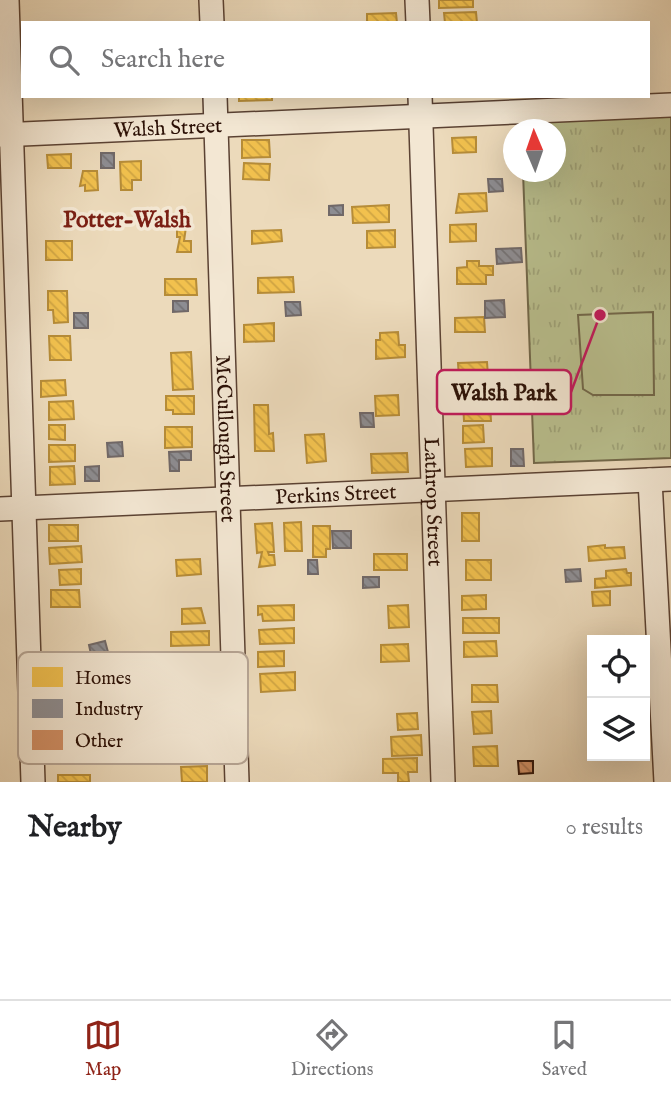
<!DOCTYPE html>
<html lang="en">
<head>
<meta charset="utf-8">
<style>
  :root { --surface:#fff; --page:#f2f2f2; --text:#202124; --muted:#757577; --line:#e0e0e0; --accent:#8f2418 }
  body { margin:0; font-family:"IM FELL English",serif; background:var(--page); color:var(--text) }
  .controls { position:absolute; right:21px; bottom:21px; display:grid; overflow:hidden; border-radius:0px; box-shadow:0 7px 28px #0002 }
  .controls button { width:63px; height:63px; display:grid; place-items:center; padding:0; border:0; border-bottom:2px solid var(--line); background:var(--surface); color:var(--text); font:35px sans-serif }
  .compass { position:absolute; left:503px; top:119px; width:63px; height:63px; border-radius:50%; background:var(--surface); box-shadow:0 7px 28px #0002; rotate:358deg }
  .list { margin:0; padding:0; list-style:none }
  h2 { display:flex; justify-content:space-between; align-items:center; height:91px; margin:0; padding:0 28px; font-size:30px }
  h2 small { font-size:23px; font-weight:400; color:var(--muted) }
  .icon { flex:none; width:38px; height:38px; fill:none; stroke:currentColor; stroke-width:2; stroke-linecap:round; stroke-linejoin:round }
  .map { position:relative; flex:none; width:671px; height:782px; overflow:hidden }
  .search { position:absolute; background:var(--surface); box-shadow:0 7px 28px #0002; left:21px; right:21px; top:21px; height:77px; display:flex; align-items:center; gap:18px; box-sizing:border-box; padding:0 24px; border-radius:0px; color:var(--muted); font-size:26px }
  .sheet { height:217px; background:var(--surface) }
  nav { display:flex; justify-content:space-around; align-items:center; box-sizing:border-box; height:98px; border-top:2px solid var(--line); background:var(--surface); font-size:19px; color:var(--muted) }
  nav a { display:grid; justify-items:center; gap:4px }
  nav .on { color:var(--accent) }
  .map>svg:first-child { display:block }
  .grass { fill:url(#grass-tufts); stroke:#72684a; stroke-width:2 }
  .pitch { fill:#b9bf8e; stroke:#72684a; stroke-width:2 }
  .homes { fill:url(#homes-back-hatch); stroke:#b68c38; stroke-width:2 }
  .industry { fill:url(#industry-back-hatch); stroke:#706868; stroke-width:2 }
  .building { fill:url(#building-back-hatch); stroke:#2b1006; stroke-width:2 }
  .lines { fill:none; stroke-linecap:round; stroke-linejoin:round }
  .minor-casing { stroke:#5b4233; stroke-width:26 }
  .minor { stroke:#f3e7d3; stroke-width:23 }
  .labels { text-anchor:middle; stroke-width:7; stroke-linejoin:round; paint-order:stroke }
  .street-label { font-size:21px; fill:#2b1006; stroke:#f3e7d3 }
  .neighbourhood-label { font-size:23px; font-weight:bold; fill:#7a1f14; stroke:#f3e7d3 }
  .key { fill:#f3e7d3; stroke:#b7a696; stroke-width:2 }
  .key-label { font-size:19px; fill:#2b1006 }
  .leader { fill:none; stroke:#c2185b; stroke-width:2.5 }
  .callout-dot { fill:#c2185b; stroke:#f3e7d3; stroke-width:2.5 }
  .callout { fill:#f3e7d3; stroke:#c2185b; stroke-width:2.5 }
  .callout-label { font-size:23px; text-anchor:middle; font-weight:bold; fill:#2b1006 }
</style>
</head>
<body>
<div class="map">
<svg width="671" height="782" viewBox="0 0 671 782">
  <defs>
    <pattern id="grass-tufts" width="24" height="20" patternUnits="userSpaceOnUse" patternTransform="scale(1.75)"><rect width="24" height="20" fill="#b9bf8e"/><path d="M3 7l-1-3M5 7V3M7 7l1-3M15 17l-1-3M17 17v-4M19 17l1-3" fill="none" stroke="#9fa379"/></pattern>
    <pattern id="homes-back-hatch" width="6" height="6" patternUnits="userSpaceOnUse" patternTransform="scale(1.75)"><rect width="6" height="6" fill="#f2c14e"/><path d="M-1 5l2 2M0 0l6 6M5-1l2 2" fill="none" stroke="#d0a543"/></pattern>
    <pattern id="industry-back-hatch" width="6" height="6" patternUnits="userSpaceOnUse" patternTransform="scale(1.75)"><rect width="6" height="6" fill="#8d8d92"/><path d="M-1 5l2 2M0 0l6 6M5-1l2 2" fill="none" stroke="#737275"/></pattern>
    <pattern id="building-back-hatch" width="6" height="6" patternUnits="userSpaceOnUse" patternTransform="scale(1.75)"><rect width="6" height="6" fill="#d18f65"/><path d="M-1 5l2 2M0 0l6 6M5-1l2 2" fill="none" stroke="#aa7351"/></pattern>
  </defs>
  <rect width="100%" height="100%" fill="#ecdabb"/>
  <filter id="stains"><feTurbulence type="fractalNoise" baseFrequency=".00286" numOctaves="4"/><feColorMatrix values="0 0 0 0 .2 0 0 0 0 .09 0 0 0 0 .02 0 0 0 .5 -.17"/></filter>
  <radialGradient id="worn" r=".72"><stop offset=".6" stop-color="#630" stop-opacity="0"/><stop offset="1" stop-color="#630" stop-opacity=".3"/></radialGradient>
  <!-- grass -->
  <polygon class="grass" points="671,102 671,458 534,463 523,172 556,172 556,130 521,129 521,107"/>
  <!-- pitch -->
  <polygon class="pitch" points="653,312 654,395 593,395 583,389 578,315"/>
  <!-- homes -->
  <g class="homes">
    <polygon points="439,0 473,0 473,7 439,8"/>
    <polygon points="476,12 477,23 445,23 444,13"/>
    <polygon points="396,13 397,23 367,23 367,14"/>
    <polygon points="239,96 272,96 272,100 239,101"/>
    <polygon points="476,137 476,152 453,153 452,138"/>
    <polygon points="242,140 269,140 270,157 242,158"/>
    <polygon points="71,154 71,168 48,168 47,155"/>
    <polygon points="141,161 141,180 132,180 132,190 121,190 120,162"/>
    <polygon points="244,163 270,164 269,180 243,179"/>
    <polygon points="83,171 97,171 98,190 85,191 85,185 80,186"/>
    <polygon points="486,193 487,211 456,213 459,194"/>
    <polygon points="389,205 389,222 353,223 352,207"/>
    <polygon points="167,213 188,213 184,241 191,241 191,252 177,252 180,237 177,237 177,229 168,229"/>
    <polygon points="476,224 476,241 450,242 450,225"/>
    <polygon points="281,230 282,241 252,244 252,231"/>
    <polygon points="395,230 395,247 367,248 367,231"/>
    <rect x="46" y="241" width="26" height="19"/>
    <polygon points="467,261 479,261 479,266 493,266 493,275 486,275 486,284 457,284 457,268 467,267"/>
    <polygon points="293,277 294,292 258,293 258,278"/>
    <polygon points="165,279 196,279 197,295 165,295"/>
    <polygon points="48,291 67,291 68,322 54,323 53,310 48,310"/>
    <polygon points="484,317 485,332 455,332 455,318"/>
    <polygon points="274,323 274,341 244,342 244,325"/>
    <polygon points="398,332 399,345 405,345 405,357 376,359 376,340 380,340 380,333"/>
    <polygon points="49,336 70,336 71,360 50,360"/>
    <polygon points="191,352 193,389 173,390 171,353"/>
    <polygon points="487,362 488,376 459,378 458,363"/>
    <polygon points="65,380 66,395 41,397 41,381"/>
    <polygon points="398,395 399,415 376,416 375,396"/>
    <polygon points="166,396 194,396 194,414 173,414 173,410 166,410"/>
    <polygon points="73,401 74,419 49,420 49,402"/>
    <polygon points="463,403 490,403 491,421 464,421"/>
    <polygon points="254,405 268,405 269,434 273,433 274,451 255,451"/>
    <polygon points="49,425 65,425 65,440 49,439"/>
    <polygon points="483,425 484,442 463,443 463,426"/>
    <polygon points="165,427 192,427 192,447 165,448"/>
    <polygon points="324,434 326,461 307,463 305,435"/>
    <polygon points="49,445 75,445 75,461 49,462"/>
    <polygon points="492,448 492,466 466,467 465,449"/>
    <polygon points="407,453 408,472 372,473 371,454"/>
    <polygon points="74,466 75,484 50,485 50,467"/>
    <rect x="462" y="513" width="17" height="28"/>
    <polygon points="301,522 302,551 285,551 284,523"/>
    <polygon points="272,523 274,552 268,552 269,555 274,555 275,565 259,567 262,552 257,553 255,524"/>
    <rect x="49" y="525" width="29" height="16"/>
    <polygon points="313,526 330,526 330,549 326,549 326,557 313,557"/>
    <polygon points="605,545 605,548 624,547 625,558 589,561 588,547"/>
    <polygon points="81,546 82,562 50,564 49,548"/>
    <rect x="374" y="554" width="33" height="16"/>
    <polygon points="200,559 201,574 177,576 176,560"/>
    <rect x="466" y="560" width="25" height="20"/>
    <polygon points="81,569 81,584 60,585 59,570"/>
    <polygon points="626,569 627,573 631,573 631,585 595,588 595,579 606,578 606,571"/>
    <polygon points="51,590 79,590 80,607 51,607"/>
    <polygon points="610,591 610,605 593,606 592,592"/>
    <polygon points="486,595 486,609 462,610 462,596"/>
    <polygon points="294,605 294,620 263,621 262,614 258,615 258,606"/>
    <polygon points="408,605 409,627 389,628 388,606"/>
    <polygon points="201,608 205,623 182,624 182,609"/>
    <rect x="463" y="618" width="36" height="15"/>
    <polygon points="294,628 294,643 260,644 259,630"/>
    <polygon points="209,631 209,645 171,646 171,632"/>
    <polygon points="496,641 497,656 464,657 464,642"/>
    <polygon points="408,644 409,661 381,662 381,645"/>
    <polygon points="284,651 284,666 258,667 258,652"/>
    <polygon points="209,652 210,671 167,672 167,653"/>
    <polygon points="295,672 295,690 261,692 260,674"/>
    <polygon points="472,685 497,685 498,702 472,702"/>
    <polygon points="491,711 492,733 474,734 472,712"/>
    <polygon points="417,713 418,729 398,730 397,714"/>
    <polygon points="421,735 422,755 392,756 391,737"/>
    <polygon points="497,746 498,766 474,766 473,747"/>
    <polygon points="417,758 417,772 408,772 409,782 398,782 398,773 383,773 383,759"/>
    <polygon points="207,766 207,782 182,782 181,767"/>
    <rect x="58" y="775" width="32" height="7"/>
  </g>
  <!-- industry -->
  <g class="industry">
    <rect x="101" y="153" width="13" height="15"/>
    <polygon points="488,179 502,179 503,191 489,192"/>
    <polygon points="343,205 343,215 329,215 329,206"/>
    <polygon points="521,248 522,262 497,264 496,249"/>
    <polygon points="504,300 505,317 485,318 485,301"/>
    <polygon points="173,301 188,301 188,311 173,312"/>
    <polygon points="285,302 300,302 301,315 286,316"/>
    <rect x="74" y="313" width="14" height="15"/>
    <polygon points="360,413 373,413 374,427 361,427"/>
    <polygon points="122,442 123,456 108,457 107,443"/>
    <polygon points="511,449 523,449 524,466 511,466"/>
    <polygon points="191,451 191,460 179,460 179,471 170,471 169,452"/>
    <polygon points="99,466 99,481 85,481 85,467"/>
    <polygon points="332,531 351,531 351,548 333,548"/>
    <polygon points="308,560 317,560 318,574 308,574"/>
    <polygon points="580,569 581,581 566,582 565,570"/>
    <polygon points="363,577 379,577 379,587 363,588"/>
    <polygon points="105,641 109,656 92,659 89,645"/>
  </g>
  <!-- building -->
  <polygon class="building" points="518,761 533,761 533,773 519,774"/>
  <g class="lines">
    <defs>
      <g id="minor">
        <polyline points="7,0 33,782"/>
        <polyline points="211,0 212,23"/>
        <polyline points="417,0 418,23"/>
        <path id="s1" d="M215 96 237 782"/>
        <path id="s2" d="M420 96 443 782"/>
        <path id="s3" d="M0 135 671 105"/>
        <polyline points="650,480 666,782"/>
        <path id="s4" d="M0 509 671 479"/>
      </g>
    </defs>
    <!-- minor casing -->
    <use href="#minor" class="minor-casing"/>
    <!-- minor -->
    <use href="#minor" class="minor"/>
  </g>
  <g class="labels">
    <!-- street labels -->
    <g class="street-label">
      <text dy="7" stroke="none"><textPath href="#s3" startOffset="168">Walsh Street</textPath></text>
      <text dy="7" stroke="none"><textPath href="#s1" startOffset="343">McCullough Street</textPath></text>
      <text dy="7" stroke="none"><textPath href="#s4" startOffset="336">Perkins Street</textPath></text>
      <text dy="7" stroke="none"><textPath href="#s2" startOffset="406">Lathrop Street</textPath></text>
    </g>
    <!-- neighbourhood labels -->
    <g class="neighbourhood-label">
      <text x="127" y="227">Potter-Walsh</text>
    </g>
  </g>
  <!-- legend -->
  <rect x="18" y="652" width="230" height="112" rx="10" class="key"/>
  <rect x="32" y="667" width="31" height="20" fill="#f2c14e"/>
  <rect x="32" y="699" width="31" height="19" fill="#8d8d92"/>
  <rect x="32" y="730" width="31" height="20" fill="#d18f65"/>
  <g class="key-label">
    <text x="75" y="684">Homes</text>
    <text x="75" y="715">Industry</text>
    <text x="75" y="747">Other</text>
  </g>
  <!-- callouts -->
  <path class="leader" d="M600 315L571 392"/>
  <circle class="callout-dot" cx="600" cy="315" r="7"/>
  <rect class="callout" x="437" y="370" width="134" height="44" rx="7"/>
  <g class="callout-label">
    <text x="504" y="400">Walsh Park</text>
  </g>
  <rect width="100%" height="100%" filter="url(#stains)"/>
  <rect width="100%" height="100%" fill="url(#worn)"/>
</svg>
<div class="controls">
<button><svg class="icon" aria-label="locate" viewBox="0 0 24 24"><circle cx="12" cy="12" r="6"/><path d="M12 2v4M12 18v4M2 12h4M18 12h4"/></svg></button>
<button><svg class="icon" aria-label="layers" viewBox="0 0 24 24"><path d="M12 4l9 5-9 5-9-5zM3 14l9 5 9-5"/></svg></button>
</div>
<svg class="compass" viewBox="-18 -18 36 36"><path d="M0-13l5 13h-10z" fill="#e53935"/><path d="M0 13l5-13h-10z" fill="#757577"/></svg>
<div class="search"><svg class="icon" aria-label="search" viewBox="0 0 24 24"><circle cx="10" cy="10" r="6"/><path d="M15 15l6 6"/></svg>Search here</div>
</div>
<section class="sheet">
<h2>Nearby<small>0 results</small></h2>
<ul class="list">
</ul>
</section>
<nav>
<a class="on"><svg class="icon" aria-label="map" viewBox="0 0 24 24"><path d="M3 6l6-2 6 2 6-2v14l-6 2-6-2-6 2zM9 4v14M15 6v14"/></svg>Map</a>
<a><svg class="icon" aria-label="directions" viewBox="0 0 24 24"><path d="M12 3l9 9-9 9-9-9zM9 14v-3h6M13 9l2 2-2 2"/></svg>Directions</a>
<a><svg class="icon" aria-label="saved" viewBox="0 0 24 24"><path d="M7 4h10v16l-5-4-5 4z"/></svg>Saved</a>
</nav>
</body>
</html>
